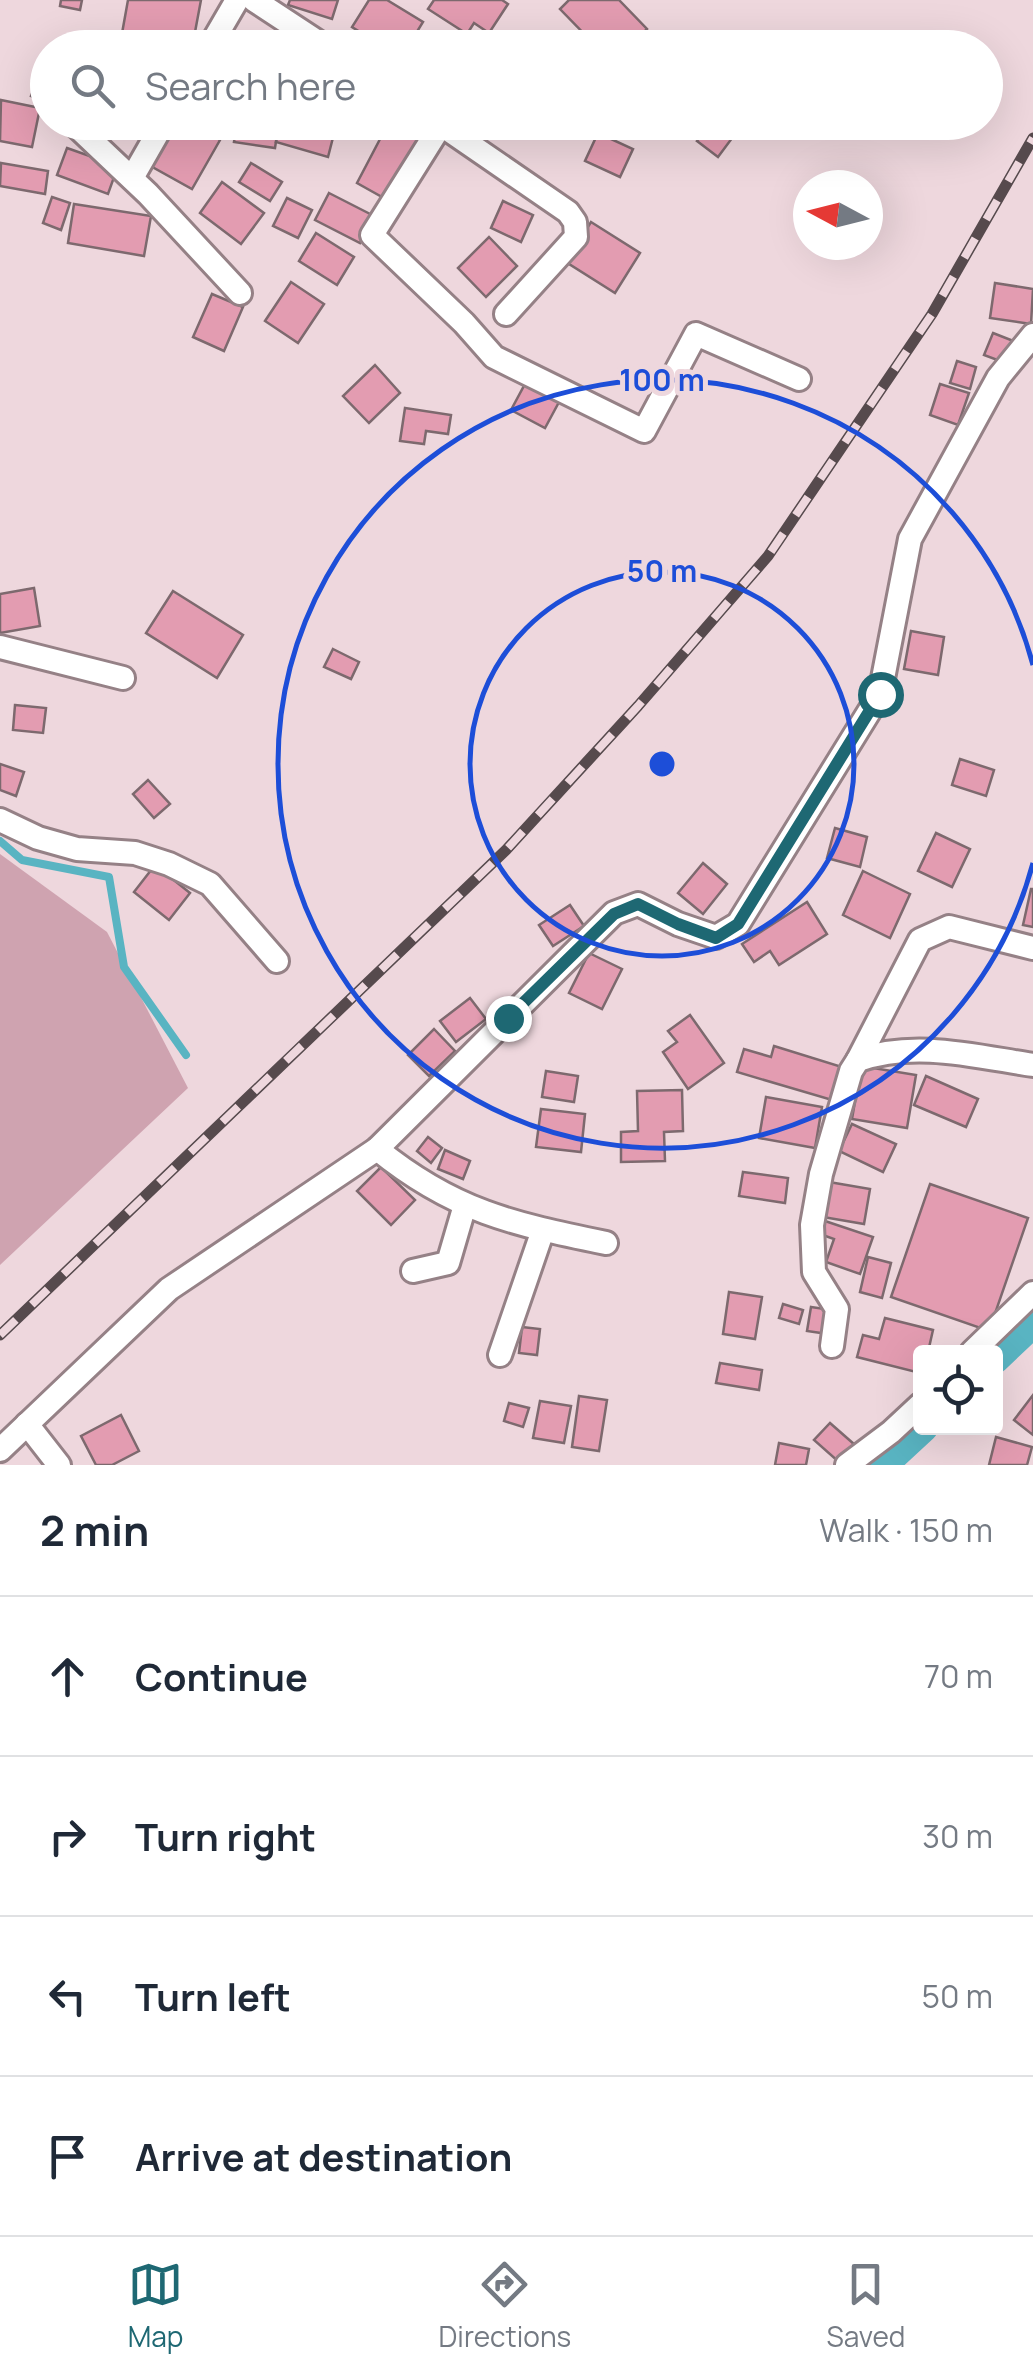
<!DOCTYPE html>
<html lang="en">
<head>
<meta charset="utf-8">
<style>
  :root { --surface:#fff; --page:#f6f6f7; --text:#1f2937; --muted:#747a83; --line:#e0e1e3; --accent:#1e6873 }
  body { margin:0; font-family:Manrope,sans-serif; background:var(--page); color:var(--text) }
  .controls { position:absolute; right:30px; bottom:30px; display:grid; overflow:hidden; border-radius:10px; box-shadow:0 10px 40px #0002 }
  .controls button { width:90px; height:90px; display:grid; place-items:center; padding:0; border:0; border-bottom:2px solid var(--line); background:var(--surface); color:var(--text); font:50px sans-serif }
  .compass { position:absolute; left:793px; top:170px; width:90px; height:90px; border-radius:50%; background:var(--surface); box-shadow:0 10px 40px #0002; rotate:277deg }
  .stop { position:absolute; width:30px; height:30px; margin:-22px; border:8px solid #1e6873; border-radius:50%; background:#fff }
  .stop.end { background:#1e6873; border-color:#fff; box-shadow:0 2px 10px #0008 }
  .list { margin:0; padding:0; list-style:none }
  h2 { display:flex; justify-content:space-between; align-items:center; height:130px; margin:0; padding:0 40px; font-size:42px }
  h2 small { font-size:32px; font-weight:400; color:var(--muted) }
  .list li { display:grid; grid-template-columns:65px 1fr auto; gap:30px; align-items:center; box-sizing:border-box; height:160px; padding:0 40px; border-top:2px solid var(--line) }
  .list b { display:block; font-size:38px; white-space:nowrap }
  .list em { font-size:32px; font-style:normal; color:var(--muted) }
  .icon { flex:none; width:55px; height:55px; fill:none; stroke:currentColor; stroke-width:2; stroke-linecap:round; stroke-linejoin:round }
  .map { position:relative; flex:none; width:1033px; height:1465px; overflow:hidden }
  .search { position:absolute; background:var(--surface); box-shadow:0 10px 40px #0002; left:30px; right:30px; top:30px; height:110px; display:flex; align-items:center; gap:25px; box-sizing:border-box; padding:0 35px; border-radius:55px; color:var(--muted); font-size:38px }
  .sheet { height:770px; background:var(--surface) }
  nav { display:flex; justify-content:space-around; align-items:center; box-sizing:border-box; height:140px; border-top:2px solid var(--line); background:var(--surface); font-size:28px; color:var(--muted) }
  nav a { display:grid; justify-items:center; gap:5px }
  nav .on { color:var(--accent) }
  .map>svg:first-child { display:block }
  .green { fill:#cfa3b0 }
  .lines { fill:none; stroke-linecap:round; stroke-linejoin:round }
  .stream { stroke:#59b4c2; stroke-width:8 }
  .canal { stroke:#59b4c2; stroke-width:28 }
  .building { fill:#e39cb1; stroke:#7d696e; stroke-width:2.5 }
  .minor-casing { stroke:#958186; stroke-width:28 }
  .minor { stroke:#fff; stroke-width:22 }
  .rail-casing { stroke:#564a4d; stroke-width:11 }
  .rail { stroke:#eed7dd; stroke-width:8; stroke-dasharray:22; stroke-linecap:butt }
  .route { stroke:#1e6873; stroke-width:12 }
  .ring { fill:none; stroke:#1d4ed8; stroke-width:5 }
  .centre { fill:#1d4ed8; stroke:#eed7dd; stroke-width:5 }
  .ring-label { font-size:30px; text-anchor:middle; font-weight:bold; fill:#1d4ed8; stroke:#eed7dd; stroke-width:10; stroke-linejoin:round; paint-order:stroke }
</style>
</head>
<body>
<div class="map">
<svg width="1033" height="1465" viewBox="0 0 1033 1465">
  <rect width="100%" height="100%" fill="#eed7dd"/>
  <!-- green -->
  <polygon class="green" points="0,854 107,932 188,1088 0,1265"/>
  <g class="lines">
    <!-- stream -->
    <polyline class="stream" points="0,841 22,860 109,877 124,967 186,1055"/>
    <!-- canal -->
    <g class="canal">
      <polyline points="996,1359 1033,1324"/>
      <polyline points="884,1465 924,1428"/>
    </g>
  </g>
  <!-- building -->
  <g class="building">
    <polygon points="61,0 82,0 80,10 60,6"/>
    <polygon points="128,0 201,0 192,48 121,39"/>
    <polygon points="290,0 338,0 332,19 288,5"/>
    <polygon points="369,0 387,0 423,22 407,48 386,48 352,27"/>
    <polygon points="434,0 502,0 508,4 489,33 474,23 467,34 428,9"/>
    <polygon points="569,0 619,0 647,29 628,48 598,48 560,9"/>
    <polygon points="37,81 48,85 48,103 31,96"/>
    <polygon points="1,100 40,108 32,147 0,141"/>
    <polygon points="170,122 189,122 220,140 192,189 147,164"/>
    <polygon points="237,122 279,122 275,148 234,142"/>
    <polygon points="282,122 337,122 328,157 276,142"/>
    <polygon points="339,122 370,122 368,136 338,130"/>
    <polygon points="389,122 405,122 427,134 391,202 357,183"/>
    <polygon points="511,122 564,122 564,126 556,125 555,134 510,127"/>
    <polygon points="701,122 744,122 718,157 697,141 708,128"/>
    <polygon points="598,133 633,149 620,177 585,161"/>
    <polygon points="67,148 118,166 108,194 57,175"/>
    <polygon points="1,163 48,171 45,194 0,186"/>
    <polygon points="251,163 282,182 270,201 239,182"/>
    <polygon points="222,182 264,213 241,244 200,213"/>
    <polygon points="329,193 374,216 360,243 315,220"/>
    <polygon points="52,197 70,203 61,230 43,223"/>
    <polygon points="287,198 312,210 298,238 273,226"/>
    <polygon points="503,201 533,215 521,242 491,228"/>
    <polygon points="74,204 151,216 144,256 68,243"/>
    <polygon points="591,222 640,253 615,293 566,262"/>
    <polygon points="316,233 354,257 337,285 299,261"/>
    <polygon points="489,237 517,266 486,297 458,268"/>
    <polygon points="291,282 324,304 298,343 265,321"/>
    <polygon points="995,283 1033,289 1031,324 990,318"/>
    <polygon points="212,294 243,307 224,351 193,337"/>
    <polygon points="993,333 1016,342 1008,364 984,355"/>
    <polygon points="957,361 976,367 970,389 950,383"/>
    <polygon points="375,365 400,393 369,423 343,396"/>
    <polygon points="525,384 559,402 545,428 511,410"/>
    <polygon points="940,384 969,393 958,425 930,415"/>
    <polygon points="405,408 451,415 448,434 426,431 424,444 400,441"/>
    <polygon points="34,588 40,626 0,633 0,594"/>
    <polygon points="173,591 243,635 217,678 146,633"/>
    <polygon points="911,631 944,637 938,675 904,669"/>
    <polygon points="333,649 359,662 351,679 324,667"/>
    <polygon points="15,705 46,708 43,733 13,730"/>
    <polygon points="960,759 994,770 986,796 952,785"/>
    <polygon points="0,764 24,772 16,796 0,790"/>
    <polygon points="148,780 170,804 154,818 133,794"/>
    <polygon points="835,828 867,837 860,867 827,858"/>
    <polygon points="936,833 970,849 952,887 918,871"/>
    <polygon points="703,863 727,884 703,914 678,893"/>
    <polygon points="155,865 190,893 169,920 134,892"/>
    <polygon points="863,871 910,894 890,938 843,915"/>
    <polygon points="1031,889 1033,889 1033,927 1023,925"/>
    <polygon points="807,902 827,934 779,965 770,951 754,962 742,944"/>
    <polygon points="570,905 584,926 553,946 539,925"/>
    <polygon points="589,953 622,969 602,1009 569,993"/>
    <polygon points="470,998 486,1019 456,1042 440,1021"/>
    <polygon points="690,1015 724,1063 688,1089 663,1052 677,1042 668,1031"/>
    <polygon points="434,1029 455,1051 429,1076 408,1055"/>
    <polygon points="774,1046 842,1067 832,1100 737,1072 744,1049 771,1057"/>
    <polygon points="861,1066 916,1075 907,1128 852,1119"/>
    <polygon points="546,1071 578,1076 574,1102 542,1097"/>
    <polygon points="926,1076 978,1099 966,1127 914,1105"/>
    <polygon points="682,1090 683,1131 664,1132 665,1161 621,1162 621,1132 638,1131 637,1091"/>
    <polygon points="766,1097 822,1107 815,1148 759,1138"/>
    <polygon points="541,1109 585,1114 581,1152 536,1147"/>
    <polygon points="852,1124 896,1144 883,1172 839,1151"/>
    <polygon points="428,1137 442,1148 431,1163 417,1151"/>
    <polygon points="445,1150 470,1161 463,1179 438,1169"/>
    <polygon points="381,1167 415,1200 391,1225 357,1191"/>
    <polygon points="743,1172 788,1178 785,1203 739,1196"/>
    <polygon points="829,1182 870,1189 864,1224 823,1217"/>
    <polygon points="930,1184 1028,1218 989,1331 891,1297"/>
    <polygon points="822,1220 873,1237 860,1274 826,1262 834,1239 817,1233"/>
    <polygon points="868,1257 891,1263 882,1298 860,1292"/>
    <polygon points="729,1292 762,1297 755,1339 723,1334"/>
    <polygon points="783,1304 803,1310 799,1324 779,1318"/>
    <polygon points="811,1307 832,1310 828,1334 807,1331"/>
    <polygon points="885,1318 933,1330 928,1352 920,1352 920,1373 857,1357 863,1335 879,1339"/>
    <polygon points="522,1327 540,1329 537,1355 519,1353"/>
    <polygon points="720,1363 762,1370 759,1390 716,1383"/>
    <polygon points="1033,1395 1033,1435 1014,1420"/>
    <polygon points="579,1396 607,1400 599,1451 572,1447"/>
    <polygon points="540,1401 571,1406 564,1443 533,1438"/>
    <polygon points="509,1403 529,1408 523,1427 504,1421"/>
    <polygon points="121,1415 139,1451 112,1465 96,1465 81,1436"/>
    <polygon points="830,1423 855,1445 840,1463 814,1440"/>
    <polygon points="996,1437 1032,1447 1027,1465 989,1465"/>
    <polygon points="779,1443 809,1449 806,1465 775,1465"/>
  </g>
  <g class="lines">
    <defs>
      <g id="minor">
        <polyline points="254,0 327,48"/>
        <polyline points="209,48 237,0"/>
        <polyline points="72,122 148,194 240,293"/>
        <polyline points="437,122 568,212 575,222 576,237 506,314"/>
        <polyline points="441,125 372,235 464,323 494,357 644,431 696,334 799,379"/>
        <polyline points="132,178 164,122"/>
        <polyline points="0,647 123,678"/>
        <polyline points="0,820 38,838 77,849 135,853 169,864 210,884 277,961"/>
        <polyline points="858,1060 920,940 949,927 1033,948"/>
        <path d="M377 1149C453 1211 513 1224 606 1243"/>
        <polyline points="413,1271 448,1263 465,1205"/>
        <path d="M832 1346 837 1309 814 1272 812 1225 821 1174 851 1071 858 1060C915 1040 974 1056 1033 1065"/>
        <polyline points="972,1352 1033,1293"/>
        <polyline points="500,1355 543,1230"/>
        <polyline points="27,1424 59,1465"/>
        <polyline points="0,1450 169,1289 377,1149 614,913 638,904 678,924 716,937 738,924 880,694 910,539 998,378 1033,335"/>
        <polyline points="847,1465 891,1432 920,1405"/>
      </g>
    </defs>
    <!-- minor casing -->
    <use href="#minor" class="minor-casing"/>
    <!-- minor -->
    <use href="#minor" class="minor"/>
    <defs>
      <polyline id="rail" points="0,1335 506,850 638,706 768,556 932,314 1033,138"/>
    </defs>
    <!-- rail casing -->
    <use href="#rail" class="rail-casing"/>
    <!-- rail -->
    <use href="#rail" class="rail"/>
  </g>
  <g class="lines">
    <!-- route -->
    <polyline class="route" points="508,1018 614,914 638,904 678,924 716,938 738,924 880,694"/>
  </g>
  <!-- distance rings -->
  <g class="ring">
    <circle cx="662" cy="764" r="192"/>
    <path d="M1033 863A384 384 0 1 1 1033 665"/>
  </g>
  <circle cx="662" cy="764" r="15" class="centre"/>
  <g class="ring-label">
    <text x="662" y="391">100 m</text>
    <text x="662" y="582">50 m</text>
  </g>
</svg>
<div class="controls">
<button><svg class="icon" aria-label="locate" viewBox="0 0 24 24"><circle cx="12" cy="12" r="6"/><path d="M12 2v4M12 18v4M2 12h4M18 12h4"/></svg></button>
</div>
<svg class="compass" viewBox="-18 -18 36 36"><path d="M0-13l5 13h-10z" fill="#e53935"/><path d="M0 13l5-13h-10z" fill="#747a83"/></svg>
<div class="stop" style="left:880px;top:694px"></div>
<div class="stop end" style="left:508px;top:1018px"></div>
<div class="search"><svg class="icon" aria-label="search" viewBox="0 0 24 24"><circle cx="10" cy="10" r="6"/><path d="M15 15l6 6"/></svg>Search here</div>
</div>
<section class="sheet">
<h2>2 min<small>Walk · 150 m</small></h2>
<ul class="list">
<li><svg class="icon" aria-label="ahead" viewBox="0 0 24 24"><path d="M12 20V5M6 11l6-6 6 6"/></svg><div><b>Continue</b></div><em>70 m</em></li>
<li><svg class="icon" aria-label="right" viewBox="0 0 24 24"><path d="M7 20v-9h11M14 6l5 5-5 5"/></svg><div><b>Turn right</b></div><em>30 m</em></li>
<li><svg class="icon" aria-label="left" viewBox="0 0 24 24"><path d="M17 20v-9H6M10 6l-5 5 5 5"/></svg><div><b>Turn left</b></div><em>50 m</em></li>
<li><svg class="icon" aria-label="arrive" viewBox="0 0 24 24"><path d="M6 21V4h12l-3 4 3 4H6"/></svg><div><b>Arrive at destination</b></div></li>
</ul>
</section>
<nav>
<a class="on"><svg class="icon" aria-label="map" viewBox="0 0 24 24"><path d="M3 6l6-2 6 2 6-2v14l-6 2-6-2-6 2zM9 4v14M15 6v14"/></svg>Map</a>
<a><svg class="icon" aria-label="directions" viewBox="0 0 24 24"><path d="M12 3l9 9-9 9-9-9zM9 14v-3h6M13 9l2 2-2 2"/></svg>Directions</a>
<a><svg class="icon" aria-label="saved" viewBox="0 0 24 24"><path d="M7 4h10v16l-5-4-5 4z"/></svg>Saved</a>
</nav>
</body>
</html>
